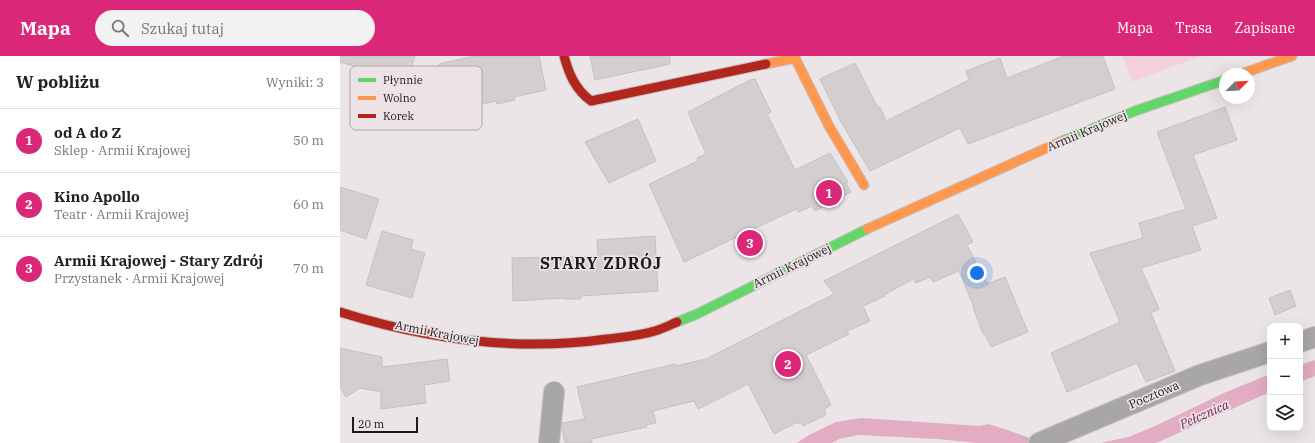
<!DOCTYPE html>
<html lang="pl">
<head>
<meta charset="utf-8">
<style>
  :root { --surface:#fff; --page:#f2f2f2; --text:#222; --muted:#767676; --line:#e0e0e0; --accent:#db2777 }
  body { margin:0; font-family:"IBM Plex Serif",serif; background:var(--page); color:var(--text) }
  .controls { position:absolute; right:12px; bottom:12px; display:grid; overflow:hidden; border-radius:8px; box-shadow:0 4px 16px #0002 }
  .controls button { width:36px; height:36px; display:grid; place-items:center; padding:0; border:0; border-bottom:1px solid var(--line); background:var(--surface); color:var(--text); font:20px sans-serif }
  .compass { position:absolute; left:879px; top:12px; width:36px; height:36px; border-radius:50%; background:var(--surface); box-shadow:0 4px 16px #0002; rotate:66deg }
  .scale { position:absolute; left:12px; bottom:10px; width:66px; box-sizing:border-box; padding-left:4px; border:2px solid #1d1a1b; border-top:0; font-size:11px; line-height:14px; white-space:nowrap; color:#1d1a1b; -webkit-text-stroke:3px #ede3e6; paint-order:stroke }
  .you { position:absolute; left:637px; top:217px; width:14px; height:14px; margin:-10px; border:3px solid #fff; border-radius:50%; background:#1a73e8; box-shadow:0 0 0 6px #1a73e833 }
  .badge { display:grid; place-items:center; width:26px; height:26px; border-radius:50%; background:var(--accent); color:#fff; font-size:13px; font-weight:700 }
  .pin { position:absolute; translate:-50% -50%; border:2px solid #fff; box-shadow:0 1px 4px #0006 }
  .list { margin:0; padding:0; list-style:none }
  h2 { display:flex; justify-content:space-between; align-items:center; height:52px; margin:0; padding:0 16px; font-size:17px }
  h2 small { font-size:13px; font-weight:400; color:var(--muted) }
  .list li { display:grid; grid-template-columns:26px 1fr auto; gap:12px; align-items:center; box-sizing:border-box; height:64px; padding:0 16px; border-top:1px solid var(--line) }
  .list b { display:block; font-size:15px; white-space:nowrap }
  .list p { margin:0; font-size:13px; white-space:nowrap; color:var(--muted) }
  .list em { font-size:13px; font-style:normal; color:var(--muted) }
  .icon { flex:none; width:22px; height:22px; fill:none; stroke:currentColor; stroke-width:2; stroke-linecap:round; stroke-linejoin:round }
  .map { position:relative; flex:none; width:975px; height:387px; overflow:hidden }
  header { display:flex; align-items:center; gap:24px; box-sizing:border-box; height:56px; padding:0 20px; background:var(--accent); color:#fff }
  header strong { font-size:19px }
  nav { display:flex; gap:22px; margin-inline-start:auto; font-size:14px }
  .search { width:280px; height:36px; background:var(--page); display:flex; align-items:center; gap:10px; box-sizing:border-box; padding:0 14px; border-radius:22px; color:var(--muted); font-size:15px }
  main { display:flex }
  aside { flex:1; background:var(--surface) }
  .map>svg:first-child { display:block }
  .green { fill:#f3d1df }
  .water { fill:#e2acc3 }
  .building { fill:#d3ced0; stroke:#c5c1c2 }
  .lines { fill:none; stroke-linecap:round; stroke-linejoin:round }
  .street-casing { stroke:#c5c1c2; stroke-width:22 }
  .fast-casing { stroke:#c5c1c2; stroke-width:11 }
  .slow-casing { stroke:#c5c1c2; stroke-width:11 }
  .jam-casing { stroke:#c5c1c2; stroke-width:11 }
  .street { stroke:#a9a6a7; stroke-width:20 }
  .fast { stroke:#63d668; stroke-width:9 }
  .slow { stroke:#ff974d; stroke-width:9 }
  .jam { stroke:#b3261e; stroke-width:9 }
  .labels { text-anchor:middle; stroke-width:3.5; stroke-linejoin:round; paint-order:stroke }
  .street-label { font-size:12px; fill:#1d1a1b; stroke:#ede3e6 }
  .water-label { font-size:13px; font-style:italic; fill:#7a2351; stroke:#ede3e6 }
  .district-label { font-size:16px; font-weight:bold; letter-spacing:1px; fill:#1d1a1b; stroke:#ede3e6 }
  .key { fill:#ede3e6; stroke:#afa7a9; stroke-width:1 }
  .key-label { font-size:11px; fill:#1d1a1b }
</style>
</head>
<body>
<header>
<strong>Mapa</strong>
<div class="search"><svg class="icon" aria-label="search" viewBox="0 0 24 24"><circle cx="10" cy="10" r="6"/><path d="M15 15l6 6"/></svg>Szukaj tutaj</div>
<nav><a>Mapa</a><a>Trasa</a><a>Zapisane</a></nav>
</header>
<main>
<aside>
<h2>W pobliżu<small>Wyniki: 3</small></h2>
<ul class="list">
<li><span class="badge">1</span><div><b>od A do Z</b><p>Sklep · Armii Krajowej</p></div><em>50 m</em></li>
<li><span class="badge">2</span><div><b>Kino Apollo</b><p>Teatr · Armii Krajowej</p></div><em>60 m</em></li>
<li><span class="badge">3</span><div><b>Armii Krajowej - Stary Zdrój</b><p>Przystanek · Armii Krajowej</p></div><em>70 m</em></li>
</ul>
</aside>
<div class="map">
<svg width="975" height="387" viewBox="0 0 975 387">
  <rect width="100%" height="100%" fill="#ebe5e7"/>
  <!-- green -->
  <polygon class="green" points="782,0 861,0 792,26"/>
  <!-- water -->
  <g class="water">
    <polygon points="975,304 975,320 960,326 960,309"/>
    <polygon points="930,318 930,336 816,387 761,387 788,381 813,371 884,337"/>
    <polygon points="521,362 640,370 649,368 705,387 636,387 598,383 518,379 499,383 492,387 457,387 469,379 496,366"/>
  </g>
  <!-- building -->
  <g class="building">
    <polygon points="0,0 75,0 63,38 25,26 28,15 0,6"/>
    <polygon points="135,0 199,0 206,34 174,41 175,44 157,48 156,45 110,55 99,8"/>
    <polygon points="250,0 330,0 330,8 255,24"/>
    <polygon points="724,0 763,0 775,33 628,88 620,72 530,115 500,64 480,23 515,7 538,52 540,51 546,65 629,24 626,15 660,2 667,22"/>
    <polygon points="415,23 431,56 427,58 455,114 490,97 508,126 506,127 511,136 475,155 472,150 458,156 456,153 344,206 309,128 358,105 357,102 366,98 348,56 410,24"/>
    <polygon points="885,51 897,84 853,99 877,162 852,170 861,194 801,212 819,253 811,257 835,315 806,326 797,307 727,336 711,297 780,266 750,197 803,182 799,167 846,153 817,76"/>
    <polygon points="298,63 316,105 269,127 245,86"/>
    <polygon points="0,131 39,143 26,183 0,174"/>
    <polygon points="618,158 633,186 627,189 647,228 665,221 688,276 651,291 645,278 643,278 633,251 634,251 619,215 593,226 590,221 576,227 573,223 544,239 545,240 523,250 530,265 507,275 509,278 466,299 491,349 484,353 486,357 484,360 463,370 461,366 458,368 457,366 434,378 408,328 358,353 354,345 313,355 316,367 306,369 307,371 251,383 252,387 225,387 222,373 222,367 245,363 237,331 335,308 336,310 366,303 494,238 484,225"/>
    <polygon points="42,175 73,184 71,193 85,197 72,242 26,229"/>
    <polygon points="315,180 318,235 241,240 241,243 224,243 223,242 173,245 172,202 258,200 257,184"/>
    <polygon points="950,234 956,250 935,259 929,242"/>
    <polygon points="0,292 42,301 42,311 107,303 110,325 84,329 86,347 41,353 41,336 20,332 6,341 0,331"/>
  </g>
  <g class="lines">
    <defs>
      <g id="street">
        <polyline points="960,286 975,281"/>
        <polyline points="209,387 214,336"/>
        <polyline points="699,387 860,319 930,296"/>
      </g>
      <g id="fast">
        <polyline points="722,85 795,55 885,24"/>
        <polyline points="337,266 355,259 527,173"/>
      </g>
      <g id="slow">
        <polyline points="426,8 455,2 489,70 524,129"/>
        <polyline points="901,18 952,0"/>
        <polyline points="527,173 722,85"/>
      </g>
      <g id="jam">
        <path d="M224 0C229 18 235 33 251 45L426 8"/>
        <path d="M0 256C86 283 177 296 267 283 283 281 299 280 315 275 322 273 330 269 337 266"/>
      </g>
    </defs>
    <!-- street casing -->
    <use href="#street" class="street-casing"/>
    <!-- fast casing -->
    <use href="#fast" class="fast-casing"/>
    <!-- slow casing -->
    <use href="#slow" class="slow-casing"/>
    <!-- jam casing -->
    <use href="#jam" class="jam-casing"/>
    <!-- street -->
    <use href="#street" class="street"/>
    <!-- fast -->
    <use href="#fast" class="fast"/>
    <!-- slow -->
    <use href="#slow" class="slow"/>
    <!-- jam -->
    <use href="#jam" class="jam"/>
  </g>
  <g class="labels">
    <!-- street labels -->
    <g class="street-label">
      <text transform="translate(747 75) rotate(-23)" y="4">Armii Krajowej</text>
      <text transform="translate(452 210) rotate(-26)" y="4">Armii Krajowej</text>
      <text transform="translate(97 277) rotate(11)" y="4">Armii Krajowej</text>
      <text transform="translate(814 339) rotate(-23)" y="4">Pocztowa</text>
    </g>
    <!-- water labels -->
    <g class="water-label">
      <text transform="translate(864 358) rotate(-24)" y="5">Pełcznica</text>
    </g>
    <!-- district labels -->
    <g class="district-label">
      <text x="261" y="213">STARY ZDRÓJ</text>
    </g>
  </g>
  <!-- legend -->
  <rect x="10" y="10" width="132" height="64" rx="6" class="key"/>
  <rect x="18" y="22" width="18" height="4" fill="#63d668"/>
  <rect x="18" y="40" width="18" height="4" fill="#ff974d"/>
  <rect x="18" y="58" width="18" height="4" fill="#b3261e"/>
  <g class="key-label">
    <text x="43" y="28">Płynnie</text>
    <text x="43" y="46">Wolno</text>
    <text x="43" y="64">Korek</text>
  </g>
</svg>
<div class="controls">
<button>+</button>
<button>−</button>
<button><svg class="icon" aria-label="layers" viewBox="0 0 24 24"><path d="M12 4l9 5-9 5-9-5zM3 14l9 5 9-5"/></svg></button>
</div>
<svg class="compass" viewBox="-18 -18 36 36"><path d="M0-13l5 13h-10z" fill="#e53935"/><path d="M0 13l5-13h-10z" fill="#767676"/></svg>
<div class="scale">20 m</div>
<div class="you"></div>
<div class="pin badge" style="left:489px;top:137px">1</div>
<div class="pin badge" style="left:448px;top:308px">2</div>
<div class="pin badge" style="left:410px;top:187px">3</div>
</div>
</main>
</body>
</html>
